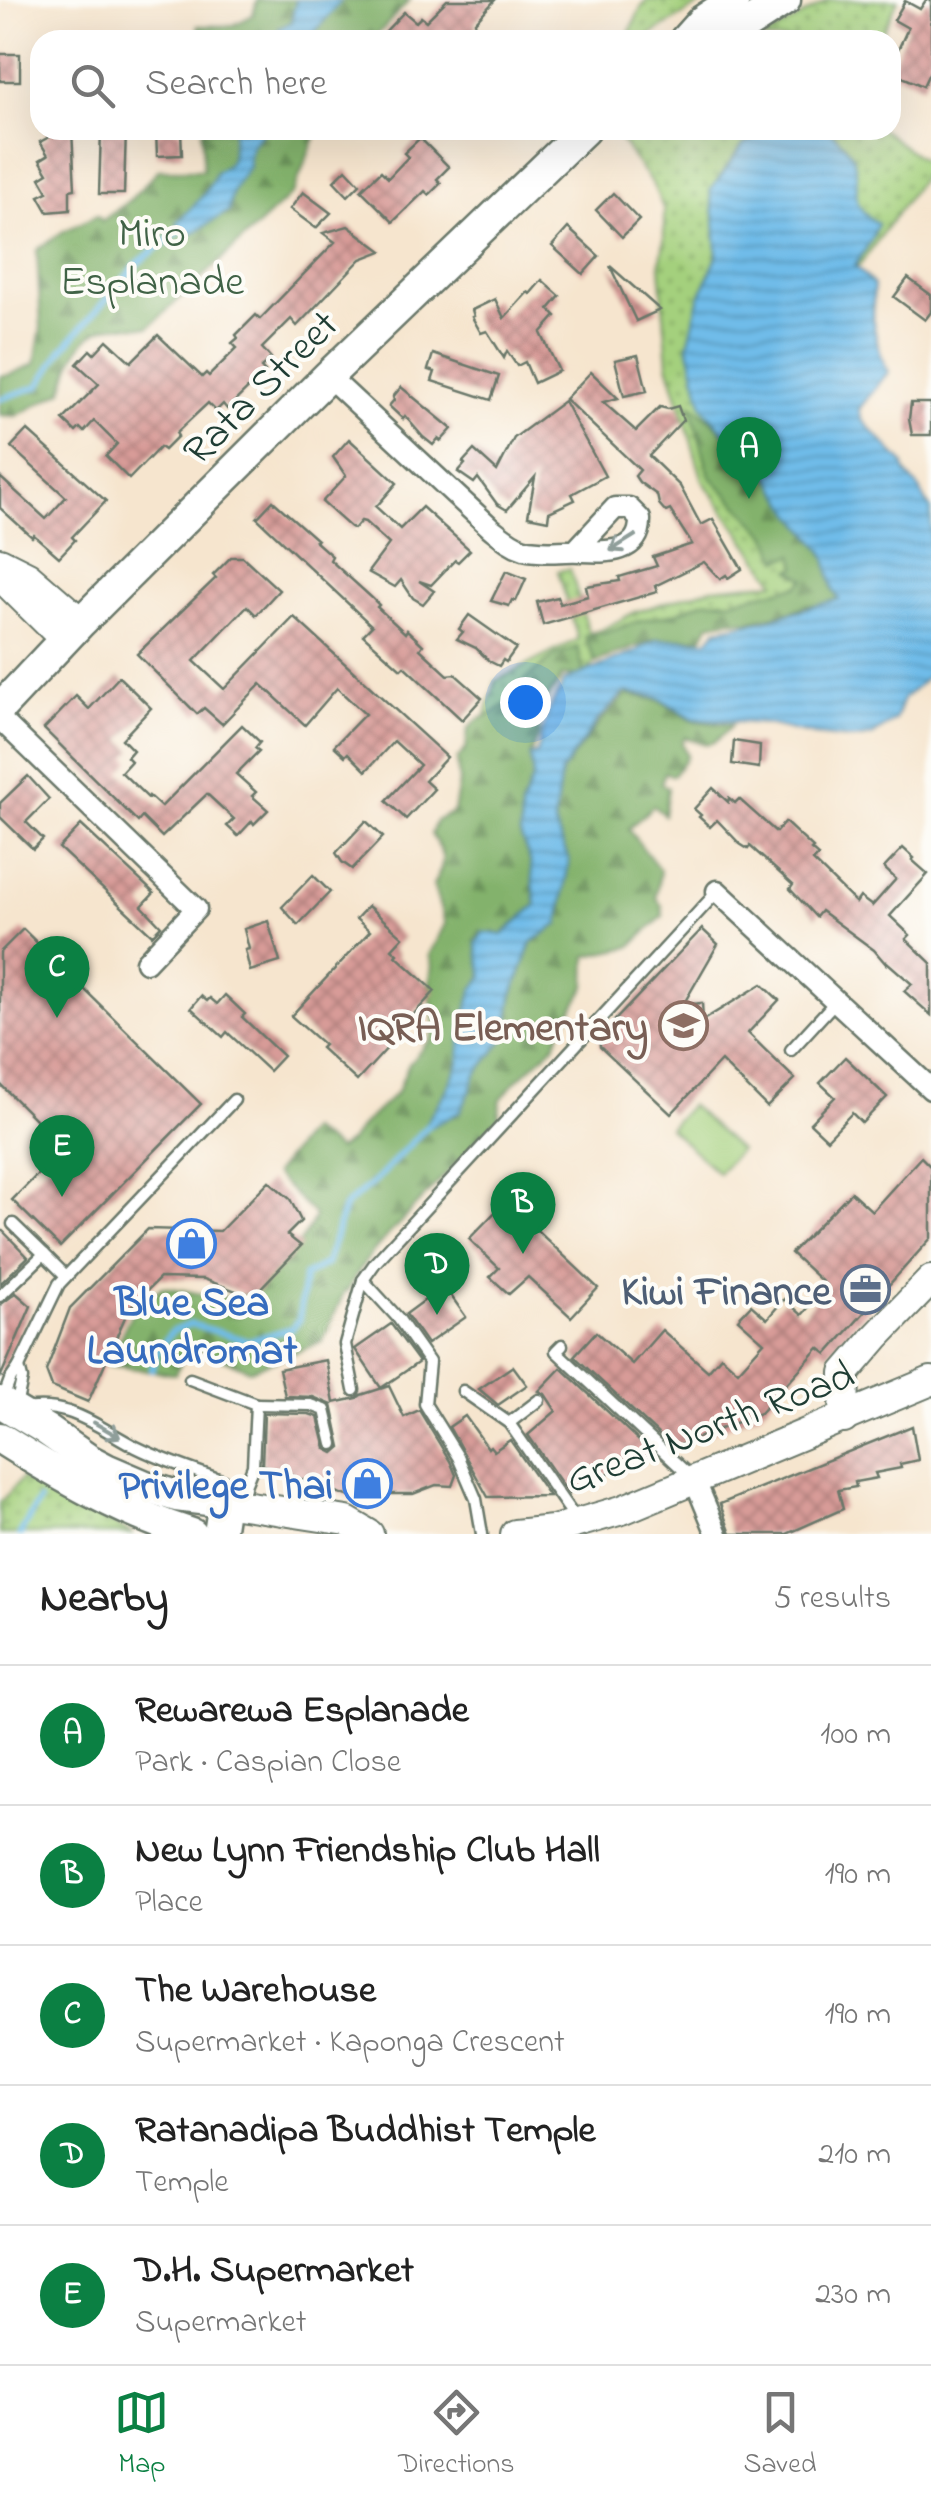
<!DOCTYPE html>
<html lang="en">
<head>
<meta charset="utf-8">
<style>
  :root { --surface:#fff; --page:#f2f2f2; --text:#222; --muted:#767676; --line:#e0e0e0; --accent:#0b8043 }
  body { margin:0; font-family:"Indie Flower",sans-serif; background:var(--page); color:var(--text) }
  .you { position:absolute; left:525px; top:702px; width:35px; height:35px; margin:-25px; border:8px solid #fff; border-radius:50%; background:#1a73e8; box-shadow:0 0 0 15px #1a73e833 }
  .badge { display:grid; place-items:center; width:65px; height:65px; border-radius:50%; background:var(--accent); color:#fff; font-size:32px; font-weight:700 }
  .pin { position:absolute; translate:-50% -82px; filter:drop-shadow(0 2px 5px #0008) }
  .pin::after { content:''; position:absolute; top:52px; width:35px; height:30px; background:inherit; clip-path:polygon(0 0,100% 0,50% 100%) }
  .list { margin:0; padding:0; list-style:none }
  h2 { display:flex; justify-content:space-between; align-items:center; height:130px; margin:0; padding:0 40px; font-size:42px }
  h2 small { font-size:32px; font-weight:400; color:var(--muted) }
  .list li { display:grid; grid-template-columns:65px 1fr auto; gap:30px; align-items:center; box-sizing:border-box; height:140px; padding:0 40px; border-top:2px solid var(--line) }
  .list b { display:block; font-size:38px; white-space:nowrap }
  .list p { margin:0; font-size:32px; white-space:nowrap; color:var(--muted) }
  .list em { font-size:32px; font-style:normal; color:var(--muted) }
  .icon { flex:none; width:55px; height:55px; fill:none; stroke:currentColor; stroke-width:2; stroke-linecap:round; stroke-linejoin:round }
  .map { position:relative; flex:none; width:931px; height:1534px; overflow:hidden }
  .search { position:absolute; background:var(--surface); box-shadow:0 10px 40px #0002; left:30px; right:30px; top:30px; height:110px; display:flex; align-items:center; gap:25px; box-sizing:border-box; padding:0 35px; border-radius:30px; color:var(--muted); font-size:38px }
  .sheet { height:830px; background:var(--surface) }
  nav { display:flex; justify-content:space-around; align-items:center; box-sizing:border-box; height:140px; border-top:2px solid var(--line); background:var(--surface); font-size:28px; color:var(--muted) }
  nav a { display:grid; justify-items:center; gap:5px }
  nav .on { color:var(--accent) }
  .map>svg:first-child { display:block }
  .grass { fill:url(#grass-dots); stroke:#628658; stroke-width:2.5 }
  .forest { fill:url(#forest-firs); stroke:#517850; stroke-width:2.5 }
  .pitch { fill:#a4d07d; stroke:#628658; stroke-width:2.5 }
  .water { fill:url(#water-rules); stroke:#487c8e; stroke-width:2.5 }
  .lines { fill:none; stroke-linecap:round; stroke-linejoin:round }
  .stream { stroke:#70bce9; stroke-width:6 }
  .building { fill:url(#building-cross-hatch) }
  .lane-casing { stroke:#6a786a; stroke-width:15 }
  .street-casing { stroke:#6a786a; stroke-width:25 }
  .secondary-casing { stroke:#6a786a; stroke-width:32 }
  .primary-casing { stroke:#6a786a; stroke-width:35 }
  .lane { stroke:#fff; stroke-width:10 }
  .street { stroke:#fff; stroke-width:20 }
  .secondary { stroke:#fff; stroke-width:28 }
  .primary { stroke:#fff; stroke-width:30 }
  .oneway { stroke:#8f9e9a }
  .labels { text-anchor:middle; stroke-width:8; stroke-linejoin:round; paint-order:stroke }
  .park-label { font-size:42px; fill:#406246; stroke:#fdfcf7 }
  .street-label { font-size:42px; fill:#1f3d34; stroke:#fdfcf7 }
  .education-label { font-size:42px; font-weight:bold; fill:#785e54; stroke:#fdfcf7; text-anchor:end }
  .service-label { font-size:42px; font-weight:bold; fill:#4e5e75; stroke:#fdfcf7; text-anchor:end }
  .shop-label { font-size:42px; font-weight:bold; fill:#366cbe; stroke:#fdfcf7 }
</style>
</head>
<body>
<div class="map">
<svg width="931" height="1534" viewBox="0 0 931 1534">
  <defs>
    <pattern id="grass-dots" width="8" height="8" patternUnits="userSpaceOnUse" patternTransform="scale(2.5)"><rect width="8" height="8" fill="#a4d07d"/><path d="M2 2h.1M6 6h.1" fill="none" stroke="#85aa67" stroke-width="1.8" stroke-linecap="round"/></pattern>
    <pattern id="forest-firs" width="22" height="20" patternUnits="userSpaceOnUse" patternTransform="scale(2.5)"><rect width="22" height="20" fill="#83b26c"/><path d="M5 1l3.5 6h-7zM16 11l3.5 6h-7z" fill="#6b925a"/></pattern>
    <pattern id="water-rules" width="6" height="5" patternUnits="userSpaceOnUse" patternTransform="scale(2.5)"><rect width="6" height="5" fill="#70bce9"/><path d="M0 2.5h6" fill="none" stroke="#5b9abe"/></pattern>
    <pattern id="building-cross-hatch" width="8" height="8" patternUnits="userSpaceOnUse" patternTransform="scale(2.5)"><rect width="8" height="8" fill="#d89b98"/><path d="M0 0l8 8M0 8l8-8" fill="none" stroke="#af807d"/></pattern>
  </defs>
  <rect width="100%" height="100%" fill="#fdfcf7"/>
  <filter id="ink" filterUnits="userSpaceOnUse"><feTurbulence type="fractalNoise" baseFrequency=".01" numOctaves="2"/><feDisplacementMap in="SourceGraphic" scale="20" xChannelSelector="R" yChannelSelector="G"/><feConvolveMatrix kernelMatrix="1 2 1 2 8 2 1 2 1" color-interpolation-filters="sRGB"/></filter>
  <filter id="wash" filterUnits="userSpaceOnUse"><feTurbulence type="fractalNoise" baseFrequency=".0048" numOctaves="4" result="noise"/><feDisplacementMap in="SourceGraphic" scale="40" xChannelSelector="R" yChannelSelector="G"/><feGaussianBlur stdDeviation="2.25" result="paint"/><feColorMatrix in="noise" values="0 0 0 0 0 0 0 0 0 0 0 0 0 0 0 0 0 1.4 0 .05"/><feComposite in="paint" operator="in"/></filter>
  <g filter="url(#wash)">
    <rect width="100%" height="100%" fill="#f6e5ce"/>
    <!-- grass -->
    <g class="grass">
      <polygon points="647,0 708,0 642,40 626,40 642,6"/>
      <polygon points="829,0 898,0 879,40 761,40"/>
      <polygon points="633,130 769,130 743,145 710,191 715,221 717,256 699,299 766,472 822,606 806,605 793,611 748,621 729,620 709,624 702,638 656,639 595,662 584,675 563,676 541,708 538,737 475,751 496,681 578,639 558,571 570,569 589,633 601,630 635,612 712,588 775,582 703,481 668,364 660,266 664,241 664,210 653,185 620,140"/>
      <polygon points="829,130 882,130 930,166 860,265 854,266 870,242 878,224 861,212 855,199 857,185 842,143"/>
      <polygon points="22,1478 133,1534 0,1534 0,1503"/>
    </g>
    <!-- forest -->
    <g class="forest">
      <polygon points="257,0 410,0 372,40 199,40 198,26 232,26 253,15"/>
      <path d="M202 130H318L293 193 149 327C137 327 120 324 108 327 78 335 70 365 63 391L16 416 0 415V376L9 375 35 364 41 327 37 250 62 232 97 215 102 221 130 200 158 170H203Z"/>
      <polygon points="690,404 708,417 766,472 795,516 820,547 826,557 833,590 839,599 822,606 806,605 793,611 748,621 729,620 709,624 702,638 656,639 595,662 585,636 605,633 639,621 676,613 704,601 733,600 798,586 805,579 791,570 797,567 794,555 779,560 768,536 710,476"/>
      <path d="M578 647 584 675 562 676 541 708 538 737 530 756 533 777 521 807 520 835 530 860 536 905 502 935 492 932 479 952 483 977 461 1036 459 1063 446 1091 426 1123 471 1090 475 1076 506 1037 512 997 532 942 559 924 569 860 554 823 561 772 601 721 627 694 661 701 693 721 732 725C713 745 712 749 685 737L682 742 687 756 673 776 665 772 661 783 668 788 664 815 653 806 628 829 660 870 656 898 662 906 663 916 630 947 587 956 586 987 562 1026 555 1045 514 1083 501 1099 498 1119 376 1248 362 1266 347 1291 345 1290 322 1342 250 1370 194 1347 186 1350 176 1374 107 1365 133 1310 162 1287C185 1289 219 1301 241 1296 262 1292 311 1235 314 1215L274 1174 309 1130 338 1150 351 1140 364 1123 397 1092 409 1064 430 1040 435 1029 429 986 432 965 429 955 445 924 433 885C447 861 445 856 431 834L436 821 454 811 459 783 457 760 466 749 468 729 477 720 492 714 506 704 520 684 557 654Z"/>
    </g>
    <!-- pitch -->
    <polygon class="pitch" points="690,1105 739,1150 718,1173 669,1128"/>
    <!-- water -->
    <g class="water">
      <polygon points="296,0 342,0 308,40 280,40 279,28 291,22"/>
      <path d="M234 130H266C253 140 247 151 249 167 238 180 230 193 229 211L190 235 176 223C192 208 208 193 216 172 240 160 228 150 234 130Z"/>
      <path d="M769 130H829C838 139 851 149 854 161 864 194 843 200 878 224L870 242 855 266 874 285C871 319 874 341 888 372L859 409 862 420 903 463 906 473 919 488 931 510V590L926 598 931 601V674L903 699 895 720 872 736 853 739 814 735 767 724 694 719 659 698 625 692 598 720 561 772 554 823 569 860 559 924 532 942 512 997 506 1037 475 1076 471 1090 460 1112 430 1127 426 1123 446 1091 459 1063 461 1036 472 990 483 977 476 943 483 932 503 935 536 905 530 860 520 835 521 807 533 777 530 756 537 753 548 713 564 681 632 653 658 639 708 640 717 629 766 620 839 599 833 590 826 557 820 547 795 516 766 472 729 438 703 407 688 345 699 299 717 256 715 221 710 191 743 145Z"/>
    </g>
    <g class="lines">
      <!-- stream -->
      <g class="stream">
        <polyline points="0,399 39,386 62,350 139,262 189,224"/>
        <polyline points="152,1369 157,1352 172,1331 191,1324 248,1341 292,1328 299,1320 304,1276 326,1264 344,1207 376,1180 433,1120"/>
        <polyline points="20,1534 39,1500"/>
      </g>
    </g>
    <g id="blocks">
      <!-- building -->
      <g class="building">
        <polygon points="447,0 495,0 475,22 477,40 454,40 443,30 434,40 392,40 384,33 404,12 416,22 421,17 426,21"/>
        <polygon points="926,0 931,0 931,69 923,86 891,72 891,65 908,28 894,20 905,1 920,9"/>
        <rect x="0" y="54" width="20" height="27"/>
        <polygon points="44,130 72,130 75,189 70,190 70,210 48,212 39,196 48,192 40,178 48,173 40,160 48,155 40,142 49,137"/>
        <polygon points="101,130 126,130 124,194 99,194"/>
        <polygon points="156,130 181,130 182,155 157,156"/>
        <polygon points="420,138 449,167 437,179 441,183 429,195 425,191 393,222 361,190 381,171 388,178 408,157 404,153"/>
        <polygon points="346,169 360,184 348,196 334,181"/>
        <polygon points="303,192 331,213 316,228 290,209"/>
        <polygon points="613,193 639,220 622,237 596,210"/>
        <polygon points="348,226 382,251 361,259 297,326 291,319 262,348 271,358 261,368 265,372 227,409 223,404 216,411 208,403 176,433 178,436 164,450 160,447 129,479 106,456 117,444 94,421 84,432 80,428 76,432 63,420 99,384 77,364 90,350 94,354 107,340 131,362 158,335 202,377 206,373 209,376 237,348 232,343 238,338 236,335 256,315 260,319 335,242 323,233"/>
        <polygon points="568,228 599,256 583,274 552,246"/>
        <polygon points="610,266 660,310 636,321"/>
        <polygon points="908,278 931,295 931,312 925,320 894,297"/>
        <polygon points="542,280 560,296 549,309 556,316 541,333 559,371 534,383 525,362 517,366 507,351 504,358 487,331 481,333 472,317 474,316 472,310 495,299 504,318 528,292 530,294"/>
        <polygon points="433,354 499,376 491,400 432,381 435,372 428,370"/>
        <polygon points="638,355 647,391 624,396 615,360"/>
        <polygon points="591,372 618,398 603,402 636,431 660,407 668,409 678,406 683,420 649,456 680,486 701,525 713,519 742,569 728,578 726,575 720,579 704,562 655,586 657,592 543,625 537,602 558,597 560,604 588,596 586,586 620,581 619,577 657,566 653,557 692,544 670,510 666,512 659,504 657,495 639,482 635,476 640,470 565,399"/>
        <polygon points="401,387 452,429 441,441 438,439 433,445 423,437 405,416 403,419 389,406 394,400 393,397"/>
        <polygon points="564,401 605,476 572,494 575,500 549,512 548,520 528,516 535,477 507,510 497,504 478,478 474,483 458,472 465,464 463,462 474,450 497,471 514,438"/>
        <polygon points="911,403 931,403 931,435 912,435 909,419"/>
        <polygon points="27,430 106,501 72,537 75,540 59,557 34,535 32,537 0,508 0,477 46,519 66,497 11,447"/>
        <polygon points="349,439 397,483 376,507 400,529 422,507 470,550 458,562 455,560 431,585 419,581 434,591 423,604 413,598 401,580 395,587 368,572 389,544 365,522 361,521 354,529 350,527 322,502 346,476 333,457"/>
        <polygon points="273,501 317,540 315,541 332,556 330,560 372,598 379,605 377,607 405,633 407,630 423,645 420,649 448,675 455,674 482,698 462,720 404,666 401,669 363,635 372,626 257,518"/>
        <polygon points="231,557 243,557 279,590 256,615 247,606 194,661 224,689 294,617 447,757 425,781 434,789 406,819 386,801 420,765 394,741 366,771 348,753 345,756 334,746 365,714 337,688 305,725 261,684 222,724 204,708 197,714 137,654 216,578 213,575"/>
        <polygon points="506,571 526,579 516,601 512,600 509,606 491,601"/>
        <polygon points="469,615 516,648 506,662 503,660 499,666 489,661 476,648 457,639 463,632 459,629"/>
        <polygon points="119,677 151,708 122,739 133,750 127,757 131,761 121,772 148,798 149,796 161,807 242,725 260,742 255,748 259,751 236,774 256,792 252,796 268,810 254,824 252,821 238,836 227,826 234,819 207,794 162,837 142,817 138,822 44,729 76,696 89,709"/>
        <polygon points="734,741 760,745 759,768 732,764"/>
        <polygon points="28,776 49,799 26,822 43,839 33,849 0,817 0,803"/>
        <polygon points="713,788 728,802 729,798 735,803 739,799 776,832 785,822 813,848 811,850 818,856 813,861 856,903 860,897 872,906 896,879 884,868 903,848 914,858 912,860 928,874 890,916 910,935 906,939 931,963 931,1015 904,991 912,984 887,962 886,964 874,950 821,911 816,917 790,889 793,885 750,846 748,849 740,844 717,820 710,827 699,817 701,815 694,809"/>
        <polygon points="366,821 383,837 352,869 342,862 336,853"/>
        <polygon points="81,825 154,893 142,906 161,926 152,935 59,848"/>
        <polygon points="313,875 330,892 298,925 282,907"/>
        <polygon points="368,906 403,937 392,949 398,954 396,956 435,991 388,1042 390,1045 357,1081 321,1048 324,1045 291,1016 370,931 356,919"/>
        <polygon points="268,921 280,962 250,971 245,950 249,949 244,929"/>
        <polygon points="23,929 201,1104 60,1247 12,1200 64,1148 0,1084 0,952"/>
        <polygon points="702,929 718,944 683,1005 702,1003 703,1020 762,984 779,1000 748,1033 795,1079 767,1107 721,1061 671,1114 600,1047 599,1037"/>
        <polygon points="225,995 245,1014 242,1017 283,1056 269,1071 227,1032 223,1037 191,1008 201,996 207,1001 210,998 217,1004"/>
        <polygon points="845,1057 887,1097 862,1123 852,1113 827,1139 810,1123 835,1097 820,1083"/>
        <polygon points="921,1157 931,1167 931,1238 827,1354 819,1348 760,1413 673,1448 574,1356 596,1332 632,1364 662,1330 708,1371 721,1356 738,1371 764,1342 738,1319 751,1305 767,1319 784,1299 802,1315 827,1286 791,1253 851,1192 872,1211"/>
        <polygon points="269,1181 290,1199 301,1221 287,1235 301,1246 252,1297 204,1279 160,1278 129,1308 88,1402 52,1387 46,1371 70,1308 148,1229 220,1231"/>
        <polygon points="506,1201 598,1288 571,1317 528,1277 509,1294 490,1277 499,1268 469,1239"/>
        <polygon points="0,1228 28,1257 0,1284"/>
        <polygon points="444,1286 466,1317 427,1344 406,1314"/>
        <polygon points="16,1293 31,1306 0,1378 0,1305"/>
        <polygon points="391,1324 419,1362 381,1388 355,1349"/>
        <polygon points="326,1360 334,1403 357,1398 361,1395 389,1386 404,1417 419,1410 450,1461 456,1475 452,1486 436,1485 413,1494 359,1494 361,1501 262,1465 264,1413 309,1414 318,1417 326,1449 334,1453 341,1447 332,1405 313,1397 285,1396 279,1369"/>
        <polygon points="513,1366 527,1385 498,1405 479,1389"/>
        <polygon points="561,1368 653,1454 615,1470 569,1494 528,1435 556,1411 545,1394 539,1391"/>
        <polygon points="465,1416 488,1448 490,1446 494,1451 510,1440 549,1496 488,1497 449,1427"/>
        <polygon points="912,1426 918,1460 900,1464 901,1468 875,1473 877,1478 855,1482 856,1487 838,1490 843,1509 787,1534 731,1534 720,1504"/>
      </g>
    </g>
  </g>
  <g filter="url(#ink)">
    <use href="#blocks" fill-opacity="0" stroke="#6a786a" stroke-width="2.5"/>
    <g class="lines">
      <defs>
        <g id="lane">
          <polyline points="791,1050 836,1001"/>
          <polyline points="13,1224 44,1254"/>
          <polyline points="363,1280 398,1318 429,1362 425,1404 458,1457 476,1499 482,1534"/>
          <polyline points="0,1296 44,1254 66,1276"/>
          <polyline points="562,1345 556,1351 692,1478"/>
          <polyline points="19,1367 59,1284 234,1100"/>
          <polyline points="190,1379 256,1404 253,1466 242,1493"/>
          <polyline points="354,1390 345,1344 363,1280 375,1263 717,892"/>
          <polyline points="463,1391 509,1423 577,1521"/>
          <path d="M3 1399 10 1380 19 1367 22 1379 15 1411C66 1398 94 1425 136 1447 168 1463 212 1477 245 1488"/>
          <polyline points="256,1404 311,1405 325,1410 333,1444"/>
          <polyline points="509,1423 539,1400"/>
        </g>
        <g id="street">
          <path d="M328 376 491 528C501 536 511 545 524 549 544 554 560 550 580 551 604 552 641 555 640 519L629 508H615L576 550"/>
          <polyline points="0,719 196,909 146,962"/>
          <polyline points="717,891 931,1089"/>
          <polyline points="695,1481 717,1534"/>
        </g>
        <g id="secondary">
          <polyline points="0,562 28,576 81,622"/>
          <polyline points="0,576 64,639"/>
          <polyline points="844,1419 845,1373 876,1337 931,1280"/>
          <polyline points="224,1502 347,1521 369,1534"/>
          <polyline points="515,1534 553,1530 622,1510 931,1381"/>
        </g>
        <g id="primary">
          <polyline points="685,40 702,21 734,0"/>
          <polyline points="723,40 785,0"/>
          <polyline points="0,708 81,622 328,376 584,130"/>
          <polyline points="0,1402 45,1429 89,1460 106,1469 148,1487 176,1496 224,1502 219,1534"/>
          <path d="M0 1438C60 1476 123 1513 192 1534"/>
        </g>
      </defs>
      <!-- lane casing -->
      <use href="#lane" class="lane-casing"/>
      <!-- street casing -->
      <use href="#street" class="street-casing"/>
      <!-- secondary casing -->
      <use href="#secondary" class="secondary-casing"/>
      <!-- primary casing -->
      <use href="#primary" class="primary-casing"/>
      <!-- lane -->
      <use href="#lane" class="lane"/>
      <!-- street -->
      <use href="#street" class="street"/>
      <!-- secondary -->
      <use href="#secondary" class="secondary"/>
      <!-- primary -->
      <use href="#primary" class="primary"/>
    </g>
    <!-- one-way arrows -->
    <defs><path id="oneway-shaft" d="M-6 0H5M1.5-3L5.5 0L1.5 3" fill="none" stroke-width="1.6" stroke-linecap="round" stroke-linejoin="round" transform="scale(2.5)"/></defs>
    <g class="oneway">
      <use href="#oneway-shaft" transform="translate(623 543) rotate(148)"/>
      <use href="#oneway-shaft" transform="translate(107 1430) rotate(30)"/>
    </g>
  </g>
  <!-- icons -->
  <defs>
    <symbol id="school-ring" viewBox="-11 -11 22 22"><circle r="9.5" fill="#fdfcf7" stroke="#8d6e63" stroke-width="1.5"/><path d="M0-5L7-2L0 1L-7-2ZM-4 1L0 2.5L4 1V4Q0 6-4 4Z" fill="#8d6e63"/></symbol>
    <symbol id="shop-ring" viewBox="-11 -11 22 22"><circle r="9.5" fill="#fdfcf7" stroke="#3f7fe0" stroke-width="1.5"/><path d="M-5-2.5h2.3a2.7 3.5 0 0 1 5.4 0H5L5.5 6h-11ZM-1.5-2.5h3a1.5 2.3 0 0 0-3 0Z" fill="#3f7fe0"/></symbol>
    <symbol id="office-ring" viewBox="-11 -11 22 22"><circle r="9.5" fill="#fdfcf7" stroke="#5c6f8a" stroke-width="1.5"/><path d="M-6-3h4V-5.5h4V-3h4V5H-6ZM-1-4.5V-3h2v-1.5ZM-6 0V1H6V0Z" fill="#5c6f8a"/></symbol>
  </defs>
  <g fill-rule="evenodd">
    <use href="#school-ring" x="656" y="998" width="55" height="55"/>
    <use href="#shop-ring" x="164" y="1216" width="55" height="55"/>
    <use href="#office-ring" x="838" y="1262" width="55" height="55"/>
    <use href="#shop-ring" x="340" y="1456" width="55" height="55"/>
  </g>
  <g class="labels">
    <!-- park labels -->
    <g class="park-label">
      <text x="152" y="246">Miro<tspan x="152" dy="48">Esplanade</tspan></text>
    </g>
    <!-- street labels -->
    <g class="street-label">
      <text transform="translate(259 386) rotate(-45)" y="15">Rata Street</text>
      <text transform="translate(709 1425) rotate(-21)" y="15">Great North Road</text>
    </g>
    <!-- education labels -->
    <g class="education-label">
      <text x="648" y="1040">IQRA Elementary</text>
    </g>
    <!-- service labels -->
    <g class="service-label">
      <text x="831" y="1304">Kiwi Finance</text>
    </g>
    <!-- shop labels -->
    <g class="shop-label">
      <text x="192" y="1315">Blue Sea<tspan x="192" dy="48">Laundromat</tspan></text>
      <text x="333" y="1498" text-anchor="end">Privilege Thai</text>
    </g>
  </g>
</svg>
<div class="you"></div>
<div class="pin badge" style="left:749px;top:499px">A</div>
<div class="pin badge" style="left:523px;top:1254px">B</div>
<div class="pin badge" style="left:57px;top:1018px">C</div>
<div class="pin badge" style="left:437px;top:1315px">D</div>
<div class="pin badge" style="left:62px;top:1197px">E</div>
<div class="search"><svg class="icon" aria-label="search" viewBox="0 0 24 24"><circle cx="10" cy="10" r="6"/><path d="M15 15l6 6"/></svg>Search here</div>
</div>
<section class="sheet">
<h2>Nearby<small>5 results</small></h2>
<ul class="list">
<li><span class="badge">A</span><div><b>Rewarewa Esplanade</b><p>Park · Caspian Close</p></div><em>100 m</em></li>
<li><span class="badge">B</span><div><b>New Lynn Friendship Club Hall</b><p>Place</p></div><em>190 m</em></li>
<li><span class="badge">C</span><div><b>The Warehouse</b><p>Supermarket · Kaponga Crescent</p></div><em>190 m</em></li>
<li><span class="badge">D</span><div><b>Ratanadipa Buddhist Temple</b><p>Temple</p></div><em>210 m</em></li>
<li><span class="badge">E</span><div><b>D.H. Supermarket</b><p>Supermarket</p></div><em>230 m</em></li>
</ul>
</section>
<nav>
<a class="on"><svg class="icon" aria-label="map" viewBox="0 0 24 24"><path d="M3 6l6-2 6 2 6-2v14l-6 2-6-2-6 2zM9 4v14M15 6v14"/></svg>Map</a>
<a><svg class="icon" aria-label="directions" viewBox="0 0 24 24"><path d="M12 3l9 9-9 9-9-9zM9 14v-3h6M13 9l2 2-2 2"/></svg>Directions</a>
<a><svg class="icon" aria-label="saved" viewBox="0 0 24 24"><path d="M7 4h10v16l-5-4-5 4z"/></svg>Saved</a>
</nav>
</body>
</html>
